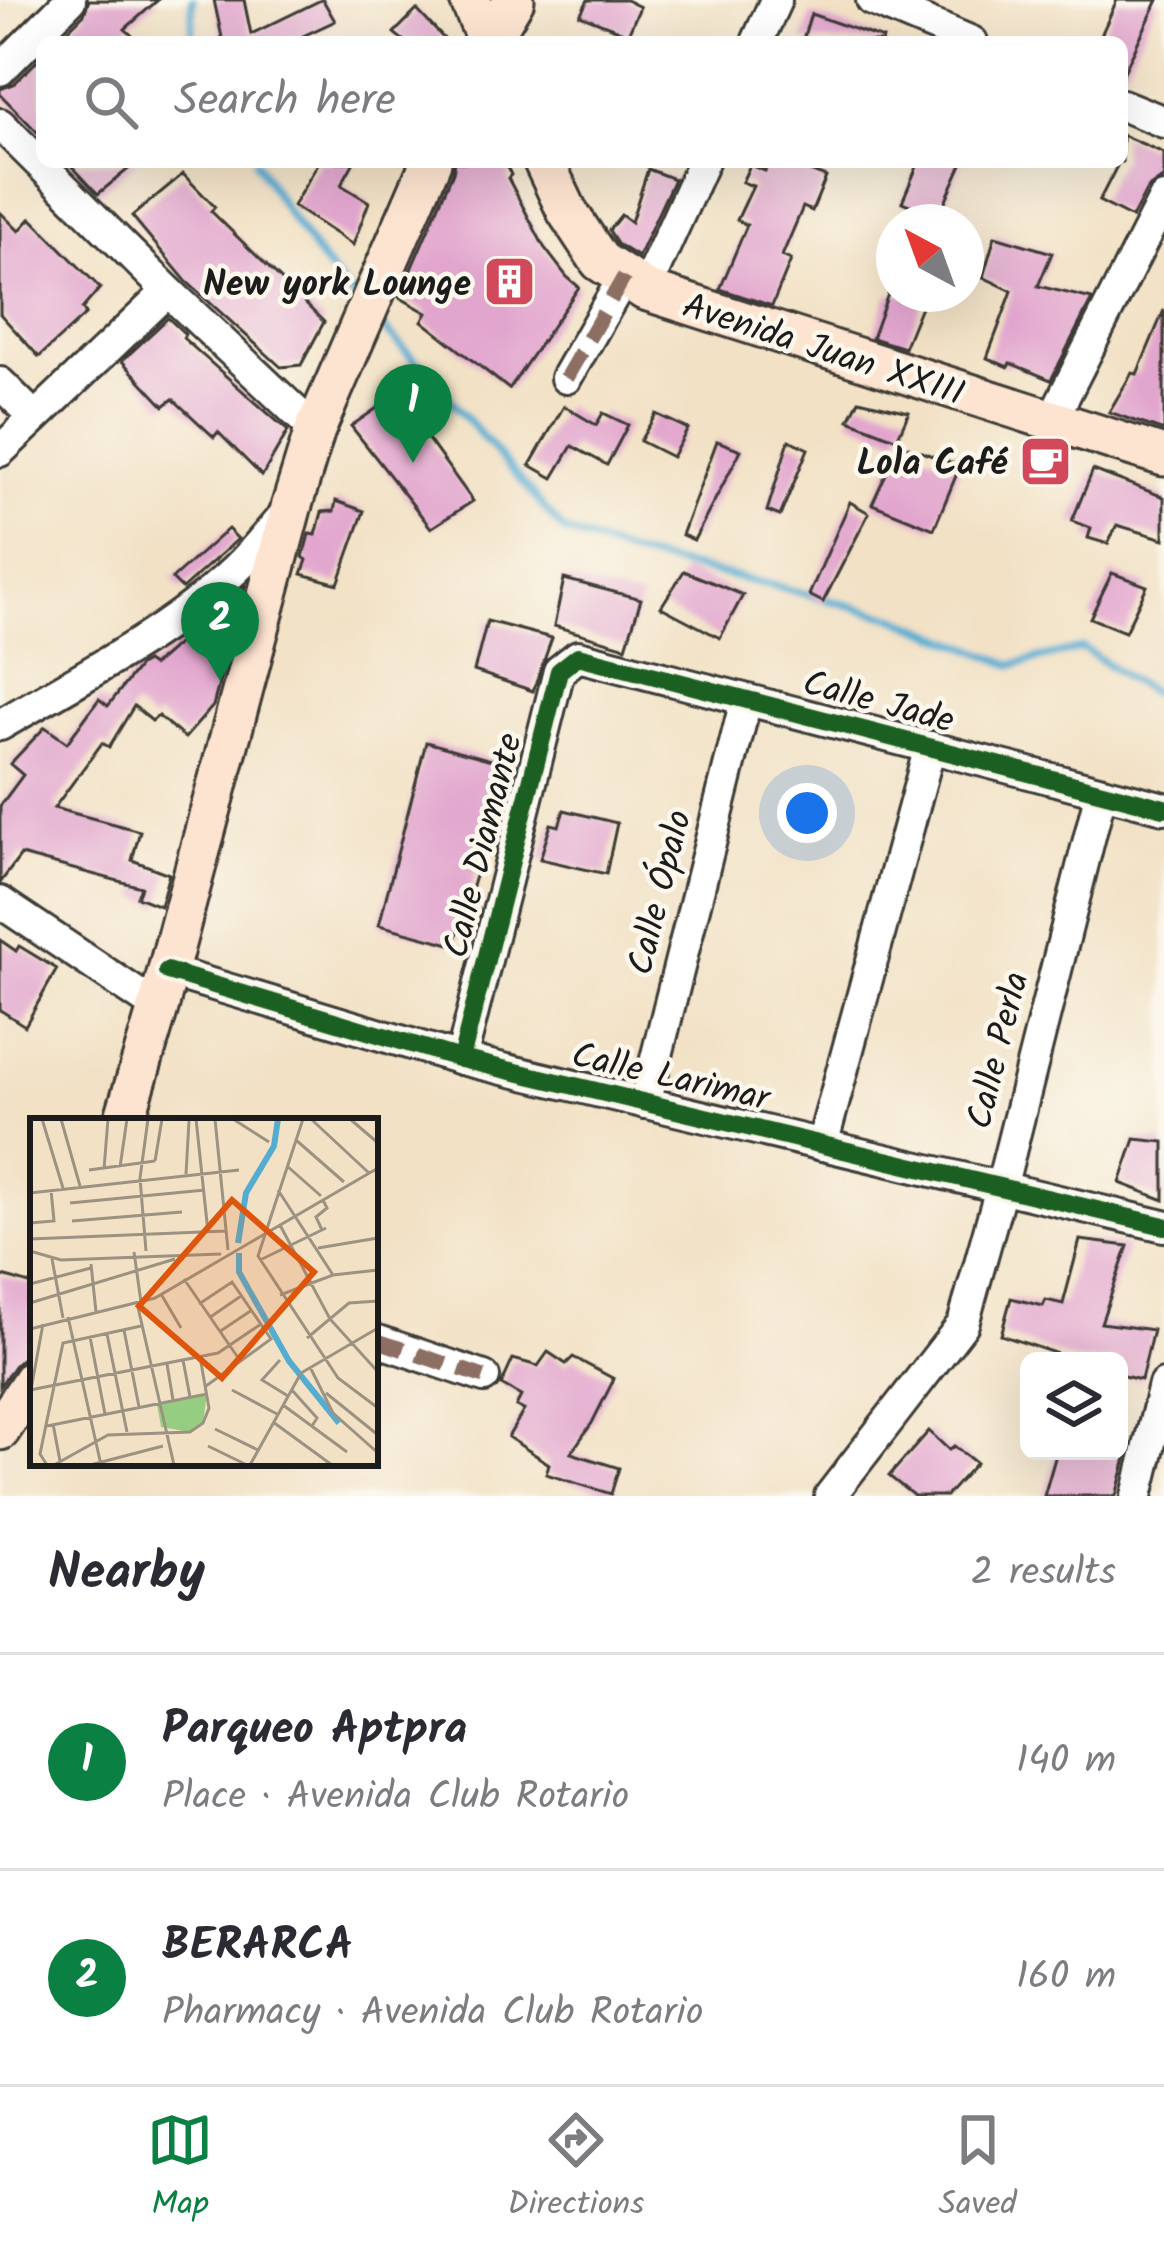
<!DOCTYPE html>
<html lang="en">
<head>
<meta charset="utf-8">
<style>
  :root { --surface:#fff; --page:#f7f7f7; --text:#2b2b33; --muted:#7c7c81; --line:#e1e1e2; --accent:#0b8043 }
  body { margin:0; font-family:Kalam,sans-serif; background:var(--page); color:var(--text) }
  .controls { position:absolute; right:36px; bottom:36px; display:grid; overflow:hidden; border-radius:18px; box-shadow:0 12px 48px #0002 }
  .controls button { width:108px; height:108px; display:grid; place-items:center; padding:0; border:0; border-bottom:3px solid var(--line); background:var(--surface); color:var(--text); font:60px sans-serif }
  .compass { position:absolute; left:876px; top:204px; width:108px; height:108px; border-radius:50%; background:var(--surface); box-shadow:0 12px 48px #0002; rotate:319deg }
  .you { position:absolute; left:807px; top:813px; width:42px; height:42px; margin:-30px; border:9px solid #fff; border-radius:50%; background:#1a73e8; box-shadow:0 0 0 18px #1a73e833 }
  .badge { display:grid; place-items:center; width:78px; height:78px; border-radius:50%; background:var(--accent); color:#fff; font-size:39px; font-weight:700 }
  .pin { position:absolute; translate:-50% -99px; filter:drop-shadow(0 3px 6px #0008) }
  .pin::after { content:''; position:absolute; top:63px; width:42px; height:36px; background:inherit; clip-path:polygon(0 0,100% 0,50% 100%) }
  .list { margin:0; padding:0; list-style:none }
  h2 { display:flex; justify-content:space-between; align-items:center; height:156px; margin:0; padding:0 48px; font-size:51px }
  h2 small { font-size:39px; font-weight:400; color:var(--muted) }
  .list li { display:grid; grid-template-columns:78px 1fr auto; gap:36px; align-items:center; box-sizing:border-box; height:216px; padding:0 48px; border-top:3px solid var(--line) }
  .list b { display:block; font-size:45px; white-space:nowrap }
  .list p { margin:0; font-size:39px; white-space:nowrap; color:var(--muted) }
  .list em { font-size:39px; font-style:normal; color:var(--muted) }
  .icon { flex:none; width:66px; height:66px; fill:none; stroke:currentColor; stroke-width:2; stroke-linecap:round; stroke-linejoin:round }
  .map { position:relative; flex:none; width:1164px; height:1496px; overflow:hidden }
  .search { position:absolute; background:var(--surface); box-shadow:0 12px 48px #0002; left:36px; right:36px; top:36px; height:132px; display:flex; align-items:center; gap:30px; box-sizing:border-box; padding:0 42px; border-radius:18px; color:var(--muted); font-size:45px }
  .sheet { height:588px; background:var(--surface) }
  nav { display:flex; justify-content:space-around; align-items:center; box-sizing:border-box; height:168px; border-top:3px solid var(--line); background:var(--surface); font-size:33px; color:var(--muted) }
  nav a { display:grid; justify-items:center; gap:6px }
  nav .on { color:var(--accent) }
  .map>svg:first-child { display:block }
  .lines { fill:none; stroke-linecap:round; stroke-linejoin:round }
  .stream { stroke:#54acd1; stroke-width:8 }
  .building { fill:#e2a6ce }
  .street-casing { stroke:#3c3a35; stroke-width:36 }
  .secondary-casing { stroke:#3c3a35; stroke-width:45 }
  .street { stroke:#fff; stroke-width:30 }
  .secondary { stroke:#fde4d0; stroke-width:39 }
  .quiet { stroke:#8d6e63; stroke-width:15; stroke-dasharray:30 15; stroke-linecap:butt }
  .cycleway-casing { stroke:#fbf7ec; stroke-width:26 }
  .cycleway { stroke:#1b5e20; stroke-width:18 }
  .labels { text-anchor:middle; stroke-width:9; stroke-linejoin:round; paint-order:stroke }
  .poi-label { font-size:36px; font-weight:bold; fill:#1c1c1c; stroke:#fbf7ec; text-anchor:end }
  .street-label { font-size:36px; fill:#1c1c1c; stroke:#fbf7ec }
  .inset-river { fill:none; stroke:#54acd1; stroke-width:6 }
  .inset-road { fill:none; stroke:#9c9281; stroke-width:3 }
  .view { fill:#de560d; fill-opacity:0.15; stroke:#de560d; stroke-width:6 }
  .inset-edge { fill:none; stroke:#1c1c1c; stroke-width:6 }
</style>
</head>
<body>
<div class="map">
<svg width="1164" height="1496" viewBox="0 0 1164 1496">
  <rect width="100%" height="100%" fill="#fbf7ec"/>
  <filter id="ink" filterUnits="userSpaceOnUse"><feTurbulence type="fractalNoise" baseFrequency=".00833" numOctaves="2"/><feDisplacementMap in="SourceGraphic" scale="24" xChannelSelector="R" yChannelSelector="G"/><feConvolveMatrix kernelMatrix="1 2 1 2 8 2 1 2 1" color-interpolation-filters="sRGB"/></filter>
  <filter id="wash" filterUnits="userSpaceOnUse"><feTurbulence type="fractalNoise" baseFrequency=".004" numOctaves="4" result="noise"/><feDisplacementMap in="SourceGraphic" scale="48" xChannelSelector="R" yChannelSelector="G"/><feGaussianBlur stdDeviation="2.7" result="paint"/><feColorMatrix in="noise" values="0 0 0 0 0 0 0 0 0 0 0 0 0 0 0 0 0 1.4 0 .05"/><feComposite in="paint" operator="in"/></filter>
  <g filter="url(#wash)">
    <rect width="100%" height="100%" fill="#f2e1c5"/>
    <g class="lines">
      <!-- stream -->
      <g class="stream">
        <polyline points="192,0 193,42"/>
        <path d="M256 162C286 212 316 259 357 301"/>
        <polyline points="376,320 427,373 564,531 629,554 780,587 896,618 1012,665 1083,648 1130,680 1164,699"/>
      </g>
    </g>
    <g id="blocks">
      <!-- building -->
      <g class="building">
        <polygon points="89,0 158,0 125,29 139,42 56,42 84,14"/>
        <polygon points="214,0 244,0 251,34 321,0 323,0 335,21 290,42 223,42"/>
        <polygon points="588,0 626,0 640,7 628,34 580,15"/>
        <polygon points="1117,0 1158,0 1122,76 1122,42 1098,42"/>
        <polygon points="417,10 447,42 405,42 394,33"/>
        <polygon points="811,14 883,39 882,42 802,42"/>
        <polygon points="42,56 42,137 0,94 0,89 14,84"/>
        <polygon points="1122,135 1164,153 1164,177 1147,189 1132,218 1099,201 1119,162 1122,162"/>
        <polygon points="68,162 137,162 98,194"/>
        <polygon points="319,162 354,162 341,185 369,202 353,245 293,206"/>
        <polygon points="455,162 505,162 511,175 508,178 544,247 567,277 579,287 509,389 422,321 427,313 399,297 453,172"/>
        <polygon points="768,162 786,162 826,177 812,211 803,207 782,256 791,260 772,306 720,289 747,225 737,220 753,186 742,182 750,165 765,171"/>
        <polygon points="919,162 963,162 938,217 902,202"/>
        <polygon points="648,169 674,179 638,257 617,244 609,230 621,215 631,222"/>
        <polygon points="183,174 215,207 211,211 324,322 301,365 281,367 186,281 132,216"/>
        <polygon points="0,212 19,231 31,218 100,288 82,309 86,314 39,357 0,314"/>
        <polygon points="995,236 1052,253 1038,286 1092,299 1051,380 1010,363 1008,367 987,358 1012,291 983,277"/>
        <polygon points="888,294 926,294 904,348 872,338"/>
        <polygon points="1164,310 1164,431 1109,412 1132,373 1137,374"/>
        <polygon points="168,318 185,334 183,338 288,431 262,476 218,432 214,437 173,399 164,406 122,361"/>
        <polygon points="396,395 473,501 431,528 351,426"/>
        <polygon points="859,400 909,412 897,439 849,420"/>
        <polygon points="564,406 596,425 603,413 628,425 607,465 572,446 553,478 530,465"/>
        <polygon points="656,414 688,429 672,457 640,441"/>
        <polygon points="789,440 808,449 780,516 767,511"/>
        <polygon points="717,441 741,450 694,540 682,535"/>
        <polygon points="900,444 960,466 934,529 872,504"/>
        <polygon points="1093,470 1164,497 1164,539 1117,525 1108,544 1088,538 1091,528 1072,521"/>
        <polygon points="336,501 364,511 338,584 302,574 307,560 303,557 309,534 316,535 322,512 334,511"/>
        <polygon points="850,502 869,513 823,602 809,595"/>
        <polygon points="228,529 238,539 182,589 172,579"/>
        <polygon points="684,571 743,595 720,638 661,607"/>
        <polygon points="1112,573 1147,586 1125,632 1090,618"/>
        <polygon points="564,579 641,599 626,647 554,626"/>
        <polygon points="245,586 213,706 185,738 158,716 152,721 134,706 109,747 102,743 54,808 140,831 132,860 169,874 160,906 137,897 141,887 21,855 0,883 0,806 23,775 10,764 45,727 67,743 99,699 108,706 139,666 146,662 152,666"/>
        <polygon points="487,621 552,638 533,691 474,671"/>
        <polygon points="426,742 506,764 486,826 490,827 454,945 379,925"/>
        <polygon points="564,810 617,823 606,874 540,859 551,824 559,826"/>
        <polygon points="0,940 16,951 19,946 57,969 25,1026 0,1010"/>
        <polygon points="1135,1139 1164,1142 1164,1200 1120,1183"/>
        <polygon points="1080,1240 1128,1246 1101,1323 1153,1330 1141,1380 1119,1375 1119,1361 1078,1361 1001,1335 1011,1298 1043,1306 1046,1300 1063,1304"/>
        <polygon points="0,1275 33,1285 33,1356 21,1359 14,1366 0,1386"/>
        <polygon points="548,1352 566,1364 573,1357 614,1379 592,1423 571,1453 619,1468 611,1494 546,1474 549,1464 508,1437 524,1410 516,1406 521,1396 501,1385 503,1381 513,1359 538,1366"/>
        <polygon points="929,1431 949,1450 954,1446 976,1463 946,1496 914,1496 889,1476"/>
        <polygon points="1057,1451 1128,1451 1116,1496 1044,1496"/>
      </g>
    </g>
  </g>
  <g filter="url(#ink)">
    <use href="#blocks" fill-opacity="0" stroke="#3c3a35" stroke-width="3"/>
    <g class="lines">
      <defs>
        <g id="street">
          <polyline points="872,0 972,42"/>
          <polyline points="757,42 776,0"/>
          <polyline points="0,70 70,0"/>
          <polyline points="1122,105 1164,122"/>
          <polyline points="0,124 168,291 315,430"/>
          <polyline points="645,290 703,162"/>
          <polyline points="566,378 624,277"/>
          <polyline points="0,383 34,417"/>
          <polyline points="1052,420 1164,199"/>
          <polyline points="0,451 168,291"/>
          <path d="M0 725C80 678 178 628 243 562 258 546 272 529 287 512"/>
          <polyline points="0,902 158,1008"/>
          <polyline points="167,971 461,1059 1164,1226"/>
          <polyline points="461,1059 559,671 578,656 1164,808"/>
          <polyline points="645,1103 746,700"/>
          <polyline points="822,1145 930,747"/>
          <polyline points="375,1340 484,1377"/>
          <polyline points="830,1496 963,1324 1001,1188 1101,792"/>
          <polyline points="1137,1496 1164,1385"/>
        </g>
        <g id="secondary">
          <polyline points="470,0 488,42"/>
          <polyline points="489,42 514,0"/>
          <polyline points="544,162 567,211 600,261 645,290 1164,456"/>
          <polyline points="124,1121 158,1008 291,508 315,430 431,162"/>
          <polyline points="0,1430 33,1380"/>
        </g>
      </defs>
      <!-- street casing -->
      <use href="#street" class="street-casing"/>
      <!-- secondary casing -->
      <use href="#secondary" class="secondary-casing"/>
      <!-- street -->
      <use href="#street" class="street"/>
      <!-- secondary -->
      <use href="#secondary" class="secondary"/>
      <!-- quiet -->
      <g class="quiet">
        <polyline points="566,378 624,277"/>
        <polyline points="375,1340 484,1377"/>
      </g>
      <defs>
        <g id="cycleway">
          <polyline points="167,971 461,1059 1164,1226"/>
          <polyline points="461,1059 559,671 578,656 1164,808"/>
        </g>
      </defs>
      <!-- cycleway casing -->
      <use href="#cycleway" class="cycleway-casing"/>
      <!-- cycleway -->
      <use href="#cycleway" class="cycleway"/>
    </g>
  </g>
  <!-- icons -->
  <defs>
    <symbol id="building-square" viewBox="-11 -11 22 22"><rect x="-9" y="-9" width="18" height="18" rx="4" fill="#d1495b" stroke="#fbf7ec"/><path d="M-4-6H4V6H1V3H-1V6H-4ZM-2.5-4.3h1.7v1.8h-1.7ZM.8-4.3h1.7v1.8H.8ZM-2.5-1h1.7V.8h-1.7ZM.8-1h1.7V.8H.8Z" fill="#fff"/></symbol>
    <symbol id="cafe-square" viewBox="-11 -11 22 22"><rect x="-9" y="-9" width="18" height="18" rx="4" fill="#d1495b" stroke="#fbf7ec"/><path d="M-5.5-4.5H6V0H3Q3 3.5 0 3.5H-2.5Q-5.5 3.5-5.5 0ZM3-3.2v2h1.7v-2ZM-6 4.5H4V6H-6Z" fill="#fff"/></symbol>
  </defs>
  <g fill-rule="evenodd">
    <use href="#building-square" x="480" y="252" width="59" height="59"/>
    <use href="#cafe-square" x="1016" y="432" width="59" height="59"/>
  </g>
  <g class="labels">
    <!-- poi labels -->
    <g class="poi-label">
      <text x="471" y="295">New york Lounge</text>
      <text x="1007" y="474">Lola Café</text>
    </g>
    <!-- street labels -->
    <g class="street-label">
      <text transform="translate(824 348) rotate(18)" y="13">Avenida Juan XXIII</text>
      <text transform="translate(879 700) rotate(15)" y="13">Calle Jade</text>
      <text transform="translate(481 845) rotate(-76)" y="13">Calle Diamante</text>
      <text transform="translate(658 892) rotate(-76)" y="13">Calle Ópalo</text>
      <text transform="translate(996 1050) rotate(-76)" y="13">Calle Perla</text>
      <text transform="translate(671 1075) rotate(13)" y="13">Calle Larimar</text>
    </g>
  </g>
  <!-- overview -->
  <g transform="translate(30 1118)">
    <rect width="348" height="348" fill="#f2e1c5"/>
    <path d="M177 276 173 305 160 314 131 309 127 286Z" fill="#96ce81"/>
    <path class="inset-river" d="M208 125 216 75 244 28 248 1M209 135V154L259 243 309 305"/>
    <path class="inset-road" d="M12 1 33 70M31 1 50 68M166 1 178 114M185 1 198 132M203 1 239 24M273 1 228 138 308 260 348 290M281 1 339 55M320 1 348 25M266 22 314 64M125 43 132 1M257 48 291 78M90 49 97 1M74 51 78 1M59 52 125 43M156 56 159 3M248 72 303 157M0 75 209 52M40 85 175 72M42 103 152 94M0 105 24 103 21 72M250 107 300 201 348 254M292 112 286 99 297 90 293 82M0 121 196 113M288 130 348 120M0 133 31 142 191 136M116 133 110 60 118 1M104 134 111 184M22 141 33 200M230 142 296 110M61 146 66 194M154 161 211 244M0 166 61 150M131 176 151 210M250 177 303 157 348 152M0 185 145 141M107 185 144 347M169 186 202 164 241 221 176 268M38 199 71 347M179 200 211 178M0 211 125 180 348 50M94 212 109 289M189 214 222 192M77 216 97 314M60 219 75 296M277 220 319 185 348 183M153 242 160 279M250 242 232 262 258 278M137 246 143 282M280 249 303 295 348 335M261 271 287 300 282 308M0 272 188 235 231 206M202 272 247 296M296 275 348 317M0 277 13 206M253 287 317 334M243 304 302 347M23 306 30 343M17 308 177 276M185 311 228 332M178 328 217 347M17 347 10 336 33 225 111 208M24 347 78 317 160 314 173 305 179 290 170 239M60 347 133 328M220 347 271 255 348 210"/>
    <path class="view" d="M202 82 284 154 192 260 109 188Z"/>
    <rect width="348" height="348" class="inset-edge"/>
  </g>
</svg>
<div class="controls">
<button><svg class="icon" aria-label="layers" viewBox="0 0 24 24"><path d="M12 4l9 5-9 5-9-5zM3 14l9 5 9-5"/></svg></button>
</div>
<svg class="compass" viewBox="-18 -18 36 36"><path d="M0-13l5 13h-10z" fill="#e53935"/><path d="M0 13l5-13h-10z" fill="#7c7c81"/></svg>
<div class="you"></div>
<div class="pin badge" style="left:413px;top:463px">1</div>
<div class="pin badge" style="left:220px;top:681px">2</div>
<div class="search"><svg class="icon" aria-label="search" viewBox="0 0 24 24"><circle cx="10" cy="10" r="6"/><path d="M15 15l6 6"/></svg>Search here</div>
</div>
<section class="sheet">
<h2>Nearby<small>2 results</small></h2>
<ul class="list">
<li><span class="badge">1</span><div><b>Parqueo Aptpra</b><p>Place · Avenida Club Rotario</p></div><em>140 m</em></li>
<li><span class="badge">2</span><div><b>BERARCA</b><p>Pharmacy · Avenida Club Rotario</p></div><em>160 m</em></li>
</ul>
</section>
<nav>
<a class="on"><svg class="icon" aria-label="map" viewBox="0 0 24 24"><path d="M3 6l6-2 6 2 6-2v14l-6 2-6-2-6 2zM9 4v14M15 6v14"/></svg>Map</a>
<a><svg class="icon" aria-label="directions" viewBox="0 0 24 24"><path d="M12 3l9 9-9 9-9-9zM9 14v-3h6M13 9l2 2-2 2"/></svg>Directions</a>
<a><svg class="icon" aria-label="saved" viewBox="0 0 24 24"><path d="M7 4h10v16l-5-4-5 4z"/></svg>Saved</a>
</nav>
</body>
</html>
